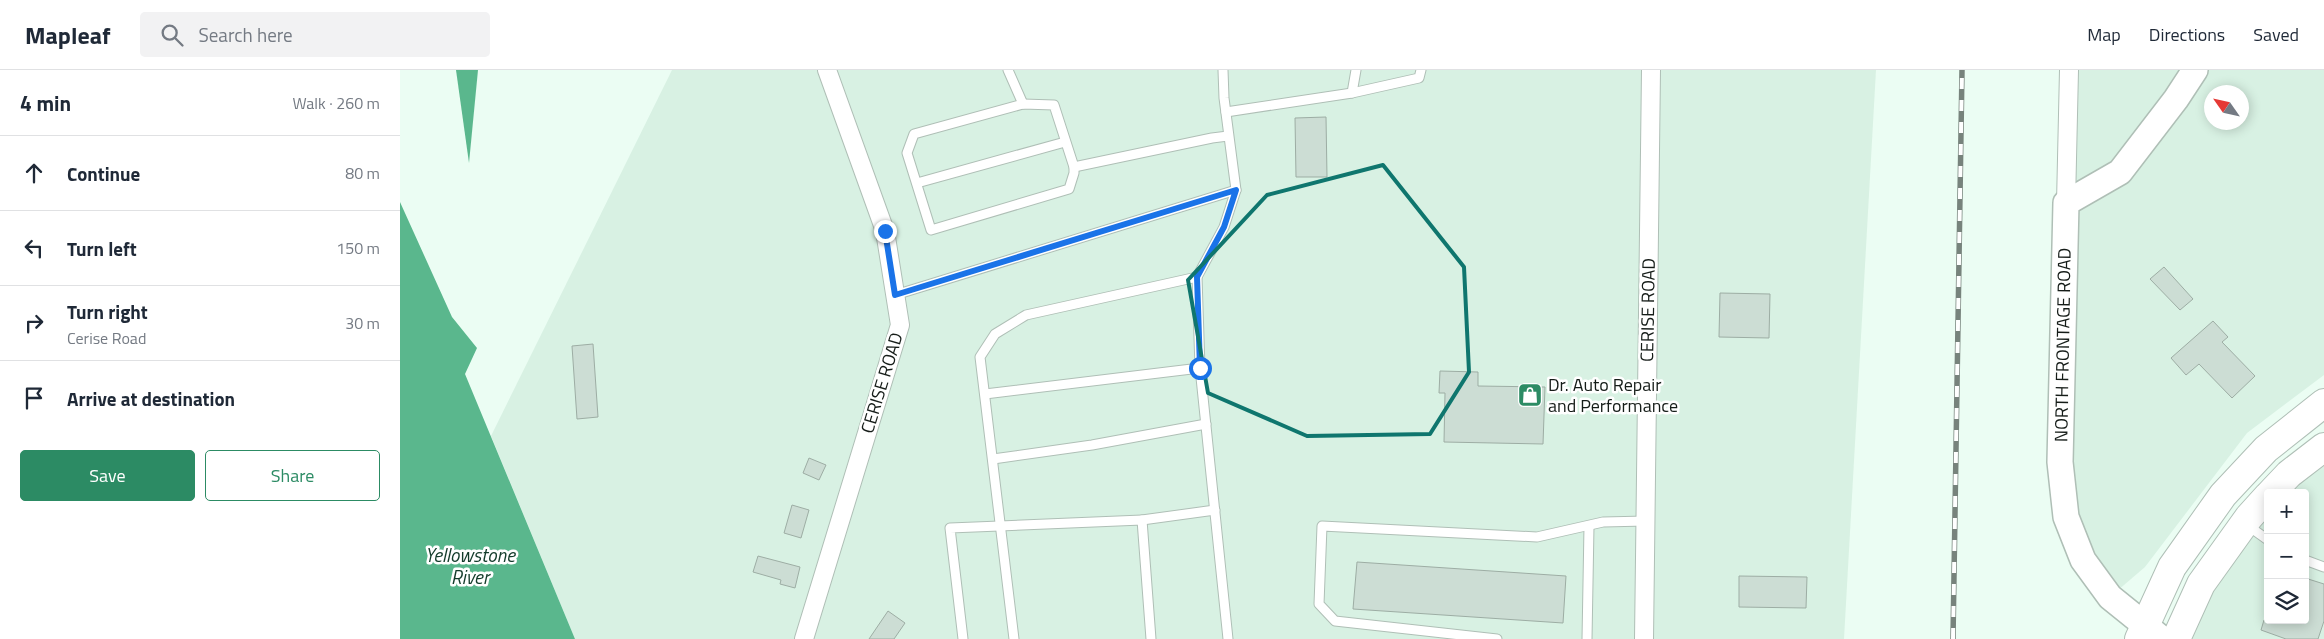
<!DOCTYPE html>
<html lang="en">
<head>
<meta charset="utf-8">
<style>
  :root { --surface:#fff; --page:#f2f2f3; --text:#1f2937; --muted:#747a83; --line:#e0e1e3; --accent:#2c8b64 }
  body { margin:0; font-family:"Titillium Web",sans-serif; background:var(--page); color:var(--text) }
  .controls { position:absolute; right:15px; bottom:15px; display:grid; overflow:hidden; border-radius:5px; box-shadow:0 2px 12px #0003 }
  .controls button { width:45px; height:45px; display:grid; place-items:center; padding:0; border:0; border-bottom:1px solid var(--line); background:var(--surface); color:var(--text); font:25px sans-serif }
  .compass { position:absolute; left:1804px; top:15px; width:45px; height:45px; border-radius:50%; background:var(--surface); box-shadow:0 2px 12px #0003; rotate:304deg }
  .stop { position:absolute; width:15px; height:15px; margin:-11px; border:4px solid #1a73e8; border-radius:50%; background:#fff }
  .stop.end { background:#1a73e8; border-color:#fff; box-shadow:0 1px 5px #0008 }
  .list { margin:0; padding:0; list-style:none }
  h2 { display:flex; justify-content:space-between; align-items:center; height:65px; margin:0; padding:0 20px; font-size:21px }
  h2 small { font-size:16px; font-weight:400; color:var(--muted) }
  .list li { display:grid; grid-template-columns:32px 1fr auto; gap:15px; align-items:center; box-sizing:border-box; height:75px; padding:0 20px; border-top:1px solid var(--line) }
  .list b { display:block; font-size:19px; white-space:nowrap }
  .list p { margin:0; font-size:16px; white-space:nowrap; color:var(--muted) }
  .list em { font-size:16px; font-style:normal; color:var(--muted) }
  .actions { display:flex; gap:10px; padding:15px 20px }
  .actions a { flex:1; padding:11px 0; border:1px solid var(--accent); border-radius:5px; text-align:center; font-size:18px; color:var(--accent) }
  .actions .main { background:var(--accent); color:#fff }
  .icon { flex:none; width:28px; height:28px; fill:none; stroke:currentColor; stroke-width:2; stroke-linecap:round; stroke-linejoin:round }
  .map { position:relative; flex:none; width:1924px; height:569px; overflow:hidden }
  header { display:flex; align-items:center; gap:30px; box-sizing:border-box; height:70px; padding:0 25px; background:var(--surface); border-bottom:1px solid var(--line) }
  header strong { font-size:24px }
  nav { display:flex; gap:28px; margin-inline-start:auto; font-size:18px }
  .search { width:350px; height:45px; background:var(--page); display:flex; align-items:center; gap:12px; box-sizing:border-box; padding:0 18px; border-radius:5px; color:var(--muted); font-size:19px }
  main { display:flex }
  aside { flex:1; background:var(--surface) }
  .map>svg:first-child { display:block }
  .built { fill:#d8f1e3; fill-rule:evenodd }
  .water { fill:#5ab78d }
  .building { fill:#ccddd4; stroke:#9dada4 }
  .lines { fill:none; stroke-linecap:round; stroke-linejoin:round }
  .lane-casing { stroke:#afbfb6; stroke-width:11 }
  .street-casing { stroke:#afbfb6; stroke-width:20 }
  .secondary-casing { stroke:#afbfb6; stroke-width:28 }
  .highway-casing { stroke:#afbfb6; stroke-width:30 }
  .lane { stroke:#fff; stroke-width:9 }
  .street { stroke:#fff; stroke-width:18 }
  .secondary { stroke:#fff; stroke-width:25 }
  .highway { stroke:#fff; stroke-width:28 }
  .rail-casing { stroke:#77837c; stroke-width:5.5 }
  .rail { stroke:#fff; stroke-width:4; stroke-dasharray:11; stroke-linecap:butt }
  .route { stroke:#1a73e8; stroke-width:6 }
  .marked { fill:none; stroke:#0f766e; stroke-width:4; stroke-linejoin:round }
  .labels { text-anchor:middle; stroke-width:5; stroke-linejoin:round; paint-order:stroke }
  .street-label { font-size:18px; fill:#151c18; stroke:#fff }
  .poi-label { font-size:18px; fill:#151c18; stroke:#fff; text-anchor:start }
  .water-label { font-size:19px; font-style:italic; fill:#123b2a; stroke:#fff }
</style>
</head>
<body>
<header>
<strong>Mapleaf</strong>
<div class="search"><svg class="icon" aria-label="search" viewBox="0 0 24 24"><circle cx="10" cy="10" r="6"/><path d="M15 15l6 6"/></svg>Search here</div>
<nav><a>Map</a><a>Directions</a><a>Saved</a></nav>
</header>
<main>
<aside>
<h2>4 min<small>Walk · 260 m</small></h2>
<ul class="list">
<li><svg class="icon" aria-label="ahead" viewBox="0 0 24 24"><path d="M12 20V5M6 11l6-6 6 6"/></svg><div><b>Continue</b></div><em>80 m</em></li>
<li><svg class="icon" aria-label="left" viewBox="0 0 24 24"><path d="M17 20v-9H6M10 6l-5 5 5 5"/></svg><div><b>Turn left</b></div><em>150 m</em></li>
<li><svg class="icon" aria-label="right" viewBox="0 0 24 24"><path d="M7 20v-9h11M14 6l5 5-5 5"/></svg><div><b>Turn right</b><p>Cerise Road</p></div><em>30 m</em></li>
<li><svg class="icon" aria-label="arrive" viewBox="0 0 24 24"><path d="M6 21V4h12l-3 4 3 4H6"/></svg><div><b>Arrive at destination</b></div></li>
</ul>
<div class="actions"><a class="main">Save</a><a>Share</a></div>
</aside>
<div class="map">
<svg width="1924" height="569" viewBox="0 0 1924 569">
  <rect width="100%" height="100%" fill="#ebfdf3"/>
  <!-- built -->
  <g class="built">
    <polygon points="272,0 1476,0 1444,569 175,569 91,366"/>
    <path d="M1669 0H1924V305L1847 363 1745 497 1710 527 1666 447ZM1812 22H1842V52H1812Z"/>
    <polygon points="1924,377 1924,569 1776,569 1868,427 1868,550 1905,550 1905,423 1872,423"/>
  </g>
  <!-- water -->
  <g class="water">
    <polygon points="56,0 78,0 69,93"/>
    <polygon points="0,132 52,247 77,278 65,304 175,569 0,569"/>
  </g>
  <!-- building -->
  <g class="building">
    <polygon points="926,47 927,107 896,107 895,48"/>
    <polygon points="1764,197 1793,229 1780,240 1750,209"/>
    <polygon points="1320,223 1370,224 1369,268 1319,267"/>
    <polygon points="1813,251 1828,267 1822,272 1855,306 1832,328 1799,294 1786,305 1771,288"/>
    <polygon points="193,274 198,347 177,349 172,276"/>
    <polygon points="1040,301 1078,302 1078,316 1145,317 1143,374 1044,372 1045,323 1039,323"/>
    <polygon points="409,388 426,395 419,410 403,403"/>
    <polygon points="392,435 409,440 401,468 384,463"/>
    <polygon points="358,486 400,497 395,518 380,514 381,510 353,502"/>
    <polygon points="957,492 1166,506 1163,553 953,539"/>
    <polygon points="1339,506 1407,507 1406,538 1339,537"/>
    <polygon points="1905,508 1924,514 1924,551 1918,569 1886,569 1861,560 1864,550 1905,550"/>
    <polygon points="488,541 505,553 494,569 469,569"/>
  </g>
  <g class="lines">
    <defs>
      <g id="lane">
        <polyline points="608,0 623,34"/>
        <polyline points="952,23 956,0"/>
        <polygon points="623,34 654,35 674,97 674,103 669,119 531,160 507,83 514,64"/>
        <polyline points="826,42 952,23 1019,8 1021,0"/>
        <polyline points="674,97 812,68 828,66"/>
        <polyline points="517,113 665,72"/>
        <polyline points="495,225 836,120 824,28 823,0"/>
        <polyline points="585,324 800,298"/>
        <polyline points="593,389 692,375 806,354"/>
        <polyline points="742,450 815,440"/>
        <polyline points="1847,455 1868,470"/>
        <polyline points="1905,490 1924,497"/>
        <polyline points="563,569 550,458 742,450 751,569"/>
        <polyline points="614,569 580,287 595,264 626,245 797,207"/>
        <polyline points="828,569 800,298 797,207 824,157 836,120"/>
        <polyline points="1097,569 935,551 919,534 922,456 1137,467 1203,452 1246,451"/>
        <polyline points="1187,569 1189,456"/>
      </g>
      <g id="street">
        <polyline points="1666,133 1669,0"/>
        <polyline points="404,569 500,255 485,161 427,0"/>
        <polyline points="1244,569 1251,0"/>
      </g>
      <polyline id="secondary" points="1762,569 1710,527 1683,490 1666,447 1660,392 1666,133 1720,102 1776,29 1795,0"/>
      <g id="highway">
        <polyline points="1871,423 1889,404 1924,377"/>
        <polyline points="1739,569 1772,497 1823,425 1866,379 1924,333"/>
        <polyline points="1776,569 1801,514 1849,447 1868,426"/>
      </g>
    </defs>
    <!-- lane casing -->
    <use href="#lane" class="lane-casing"/>
    <!-- street casing -->
    <use href="#street" class="street-casing"/>
    <!-- secondary casing -->
    <use href="#secondary" class="secondary-casing"/>
    <!-- highway casing -->
    <use href="#highway" class="highway-casing"/>
    <!-- lane -->
    <use href="#lane" class="lane"/>
    <!-- street -->
    <use href="#street" class="street"/>
    <!-- secondary -->
    <use href="#secondary" class="secondary"/>
    <!-- highway -->
    <use href="#highway" class="highway"/>
    <defs>
      <polyline id="rail" points="1553,569 1562,0"/>
    </defs>
    <!-- rail casing -->
    <use href="#rail" class="rail-casing"/>
    <!-- rail -->
    <use href="#rail" class="rail"/>
  </g>
  <g class="lines">
    <!-- route -->
    <polyline class="route" points="485,161 495,225 836,120 824,157 797,207 800,298"/>
  </g>
  <!-- marked area -->
  <path class="marked" d="M983 95 1064 197 1069 302 1030 364 907 366 808 323 788 210 867 125Z"/>
  <!-- icons -->
  <defs>
    <symbol id="shop-square" viewBox="-11 -11 22 22"><rect x="-9" y="-9" width="18" height="18" rx="4" fill="#2c8b64" stroke="#fff"/><path d="M-5-2.5h2.3a2.7 3.5 0 0 1 5.4 0H5L5.5 6h-11ZM-1.5-2.5h3a1.5 2.3 0 0 0-3 0Z" fill="#fff"/></symbol>
  </defs>
  <g fill-rule="evenodd">
    <use href="#shop-square" x="1116" y="311" width="28" height="28"/>
  </g>
  <g class="labels">
    <!-- street labels -->
    <g class="street-label">
      <text transform="translate(1248 240) rotate(-89)" y="6">CERISE ROAD</text>
      <text transform="translate(1663 275) rotate(-89)" y="6">NORTH FRONTAGE ROAD</text>
      <text transform="translate(482 313) rotate(-73)" y="6">CERISE ROAD</text>
    </g>
    <!-- poi labels -->
    <g class="poi-label">
      <text x="1148" y="321">Dr. Auto Repair<tspan x="1148" dy="21">and Performance</tspan></text>
    </g>
    <!-- water labels -->
    <g class="water-label">
      <text x="70" y="492">Yellowstone<tspan x="70" dy="22">River</tspan></text>
    </g>
  </g>
</svg>
<div class="controls">
<button>+</button>
<button>−</button>
<button><svg class="icon" aria-label="layers" viewBox="0 0 24 24"><path d="M12 4l9 5-9 5-9-5zM3 14l9 5 9-5"/></svg></button>
</div>
<svg class="compass" viewBox="-18 -18 36 36"><path d="M0-13l5 13h-10z" fill="#e53935"/><path d="M0 13l5-13h-10z" fill="#747a83"/></svg>
<div class="stop" style="left:800px;top:298px"></div>
<div class="stop end" style="left:485px;top:161px"></div>
</div>
</main>
</body>
</html>
